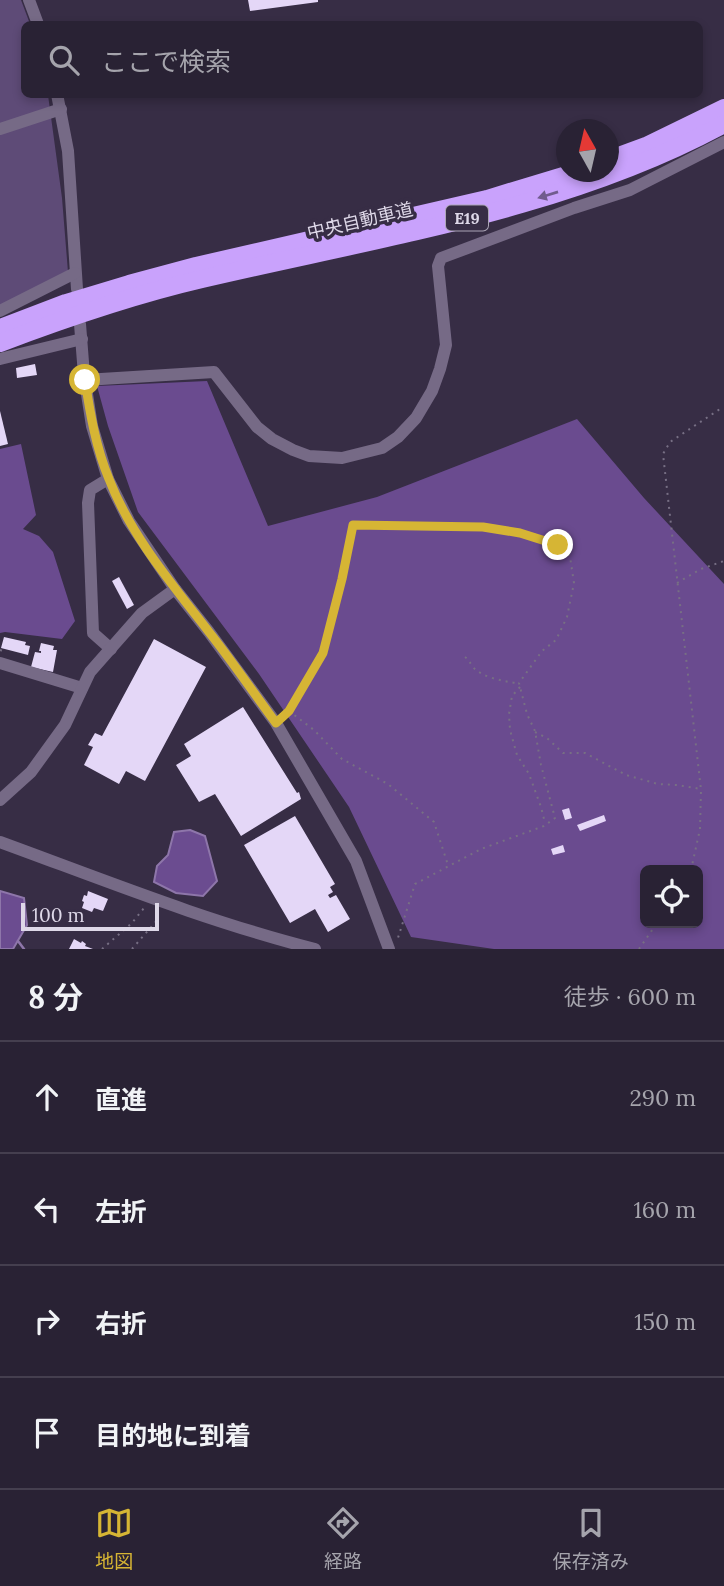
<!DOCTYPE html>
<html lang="ja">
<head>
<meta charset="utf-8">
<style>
  :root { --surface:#292234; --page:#312a3c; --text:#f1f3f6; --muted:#a5a4ac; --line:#453f4f; --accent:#d6b534 }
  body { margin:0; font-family:Lora,"Noto Sans JP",serif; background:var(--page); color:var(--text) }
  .controls { position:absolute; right:21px; bottom:21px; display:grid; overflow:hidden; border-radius:10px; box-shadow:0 4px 10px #0003 }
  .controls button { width:63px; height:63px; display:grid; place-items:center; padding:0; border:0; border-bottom:2px solid var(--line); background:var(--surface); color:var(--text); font:35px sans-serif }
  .compass { position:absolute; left:556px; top:119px; width:63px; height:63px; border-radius:50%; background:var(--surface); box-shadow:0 4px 10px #0003; rotate:352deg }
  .scale { position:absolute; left:21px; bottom:18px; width:138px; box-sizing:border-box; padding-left:7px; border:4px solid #ded8e8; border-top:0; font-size:19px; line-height:24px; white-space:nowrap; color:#ded8e8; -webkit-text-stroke:5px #372d45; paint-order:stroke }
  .stop { position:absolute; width:21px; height:21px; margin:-16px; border:5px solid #d6b534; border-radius:50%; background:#fff }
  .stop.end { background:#d6b534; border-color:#fff; box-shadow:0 2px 7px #0008 }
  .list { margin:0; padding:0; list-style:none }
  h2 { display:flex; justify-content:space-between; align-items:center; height:91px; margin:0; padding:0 28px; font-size:30px }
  h2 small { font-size:23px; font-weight:400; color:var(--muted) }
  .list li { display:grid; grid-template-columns:46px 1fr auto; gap:21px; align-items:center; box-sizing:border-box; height:112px; padding:0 28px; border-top:2px solid var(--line) }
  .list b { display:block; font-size:26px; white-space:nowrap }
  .list em { font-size:23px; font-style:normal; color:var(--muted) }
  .icon { flex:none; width:38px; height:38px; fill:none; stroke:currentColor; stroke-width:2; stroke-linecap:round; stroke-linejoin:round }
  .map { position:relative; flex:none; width:724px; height:949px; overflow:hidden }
  .search { position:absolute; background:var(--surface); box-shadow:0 4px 10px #0003; left:21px; right:21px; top:21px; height:77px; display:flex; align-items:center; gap:18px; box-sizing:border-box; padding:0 24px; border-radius:10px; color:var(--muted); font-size:26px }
  .sheet { height:539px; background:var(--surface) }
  nav { display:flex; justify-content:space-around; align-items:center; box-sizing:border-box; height:98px; border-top:2px solid var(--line); background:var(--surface); font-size:19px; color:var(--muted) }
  nav a { display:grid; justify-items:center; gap:4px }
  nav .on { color:var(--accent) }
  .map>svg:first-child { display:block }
  .green { fill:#5e4b77 }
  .forest { fill:#6a4b8f; fill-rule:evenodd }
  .water { fill:#6b4c90; stroke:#8e76aa; stroke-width:2 }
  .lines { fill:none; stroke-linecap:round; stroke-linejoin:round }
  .stream { stroke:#8e76aa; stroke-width:2.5 }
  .building { fill:#e4d7f7 }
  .path { stroke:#776f84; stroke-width:2; stroke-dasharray:2 5; stroke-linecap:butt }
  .minor { stroke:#766a86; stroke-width:12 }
  .highway { stroke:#c9a2fc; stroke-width:18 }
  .oneway { fill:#715c8e }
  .route { stroke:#d6b534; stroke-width:9 }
  .labels { text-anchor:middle; stroke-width:7; stroke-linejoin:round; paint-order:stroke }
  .shield { fill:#372d45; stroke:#aca5b7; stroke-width:2 }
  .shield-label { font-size:16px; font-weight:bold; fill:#ded8e8 }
  .street-label { font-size:18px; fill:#ded8e8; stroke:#372d45 }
</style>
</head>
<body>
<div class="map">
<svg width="724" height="949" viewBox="0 0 724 949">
  <rect width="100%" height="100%" fill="#372d45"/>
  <!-- green -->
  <polygon class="green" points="0,0 21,0 30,24 24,24 24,94 48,95 62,198 68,272 0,308"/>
  <!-- forest -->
  <g class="forest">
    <path d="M207 381 268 526 377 497 577 419 644 498 724 584V949H494L411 937 349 807 259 674 138 512 108 426 97 386ZM645 870H698V923H645Z"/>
    <polygon points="21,444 36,515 23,529 39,536 53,552 75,621 62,639 5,632 0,633 0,449"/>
  </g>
  <!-- water -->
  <g class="water">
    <polygon points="190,830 205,836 217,881 203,896 176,893 154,882 157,866 168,855 174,832"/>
    <polygon points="0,891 24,898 27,925 13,949 0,949"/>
  </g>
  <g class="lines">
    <!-- stream -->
    <polyline class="stream" points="18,941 24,949"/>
  </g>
  <!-- building -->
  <g class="building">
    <polygon points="248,0 318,0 318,2 250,11"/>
    <polygon points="35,364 37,375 17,378 16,368"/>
    <polygon points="0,411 8,444 0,446"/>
    <polygon points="119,577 134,605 127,609 112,581"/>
    <polygon points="4,637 26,642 25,645 30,646 28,655 1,648"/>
    <polygon points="154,639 206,667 145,781 126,771 119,784 84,765 93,747 88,745 95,733 102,736"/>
    <polygon points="41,643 54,646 53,650 57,650 53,672 31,667 35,652 41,653 41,651 39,651"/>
    <polygon points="243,707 297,793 299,792 301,799 241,836 215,794 199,802 176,765 191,756 184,744"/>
    <polygon points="569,808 572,818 565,820 562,810"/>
    <polygon points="604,815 606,821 580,831 577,825"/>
    <polygon points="295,816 335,884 330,887 333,892 328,895 330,898 336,895 350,919 328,932 315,909 290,923 244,845"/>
    <polygon points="563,845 565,852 553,855 551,849"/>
    <polygon points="88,891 108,899 103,911 94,908 92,912 82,908 84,902 82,901 84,895 87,896"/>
    <polygon points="74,939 81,943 82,941 86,944 85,946 93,949 69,949"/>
  </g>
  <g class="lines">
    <!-- path -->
    <g class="path">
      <polyline points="677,583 701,569 724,561"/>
      <polyline points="0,650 5,652"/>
      <path d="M465 657C469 660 470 663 473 667 481 677 505 682 518 683"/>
      <polyline points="520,687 512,696 509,714 510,730 517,755 529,774 541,807 545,823"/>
      <polyline points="289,711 323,653 342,579 353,525 483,527 520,533 558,545 567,551 570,557 574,583 567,617 556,640 542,651 519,683 527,714 535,731 541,765 555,818 544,826 481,849 415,884 397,941"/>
      <polyline points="284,716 289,711 314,730 342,759 388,784 434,822 448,865"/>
      <polyline points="535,732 547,738 563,753 585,753 626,775 658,784 677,785 701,789"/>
      <polyline points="691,870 700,829 701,790 663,454 670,442 720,409"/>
      <polyline points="102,949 132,923 144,908"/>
      <polyline points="132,949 159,918"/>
      <polyline points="639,949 657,923"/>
    </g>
    <!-- minor -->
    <g class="minor">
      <polyline points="29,0 38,24"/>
      <polyline points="57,94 68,151 77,289"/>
      <polyline points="0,129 61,109"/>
      <polyline points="0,311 75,273"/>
      <polyline points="80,324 84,375 92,426 108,479 129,521 175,589 209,632 276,723 356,861 389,949"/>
      <polyline points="0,359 82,339"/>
      <polyline points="85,380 214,372 257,427 272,439 293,450 309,456 342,458 382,448 398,437 416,418 432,391 440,369 446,345 438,266 441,258 574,208 630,190 724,142"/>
      <polyline points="108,479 90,490 88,503 93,633 111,649"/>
      <polyline points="0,663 82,688"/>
      <polyline points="0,800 31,772 65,725 90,672 142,613 175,589"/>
      <path d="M0 842C104 880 208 922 315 949"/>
    </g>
    <!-- highway -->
    <g class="highway">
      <polyline points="608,160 646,146 724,108"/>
      <polyline points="0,328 66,303 129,284 196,266 487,199 576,172"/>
      <path d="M0 343C66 318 133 295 202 279 376 238 566 210 724 124"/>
    </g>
  </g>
  <!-- one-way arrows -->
  <defs><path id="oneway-solid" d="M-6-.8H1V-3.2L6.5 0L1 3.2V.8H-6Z" transform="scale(1.75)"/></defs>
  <use class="oneway" href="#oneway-solid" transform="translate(548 195) rotate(163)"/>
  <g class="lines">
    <!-- route -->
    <path class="route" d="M85 380C90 413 96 448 109 479 131 536 172 584 209 632 232 661 253 692 276 723L289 711 323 653 342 579 353 525 483 527 520 533 558 545"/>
  </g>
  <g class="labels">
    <!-- shield labels -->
    <rect class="shield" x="446" y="205.5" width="42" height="25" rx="5"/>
    <g class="shield-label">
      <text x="467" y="224">E19</text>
    </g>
    <!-- street labels -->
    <g class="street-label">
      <text transform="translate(360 221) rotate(-13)" y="6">中央自動車道</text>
    </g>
  </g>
</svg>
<div class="controls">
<button><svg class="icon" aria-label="locate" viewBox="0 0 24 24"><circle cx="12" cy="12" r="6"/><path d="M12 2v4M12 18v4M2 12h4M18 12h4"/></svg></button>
</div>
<svg class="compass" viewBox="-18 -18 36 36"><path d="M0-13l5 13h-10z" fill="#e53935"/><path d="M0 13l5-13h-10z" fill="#a5a4ac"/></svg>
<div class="scale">100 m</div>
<div class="stop" style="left:85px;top:380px"></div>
<div class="stop end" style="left:558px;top:545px"></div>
<div class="search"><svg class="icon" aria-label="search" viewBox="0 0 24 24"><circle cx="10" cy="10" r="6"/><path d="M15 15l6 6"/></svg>ここで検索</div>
</div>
<section class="sheet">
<h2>8 分<small>徒歩 · 600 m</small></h2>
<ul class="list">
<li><svg class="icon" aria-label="ahead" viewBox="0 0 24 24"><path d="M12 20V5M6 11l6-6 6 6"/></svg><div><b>直進</b></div><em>290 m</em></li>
<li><svg class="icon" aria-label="left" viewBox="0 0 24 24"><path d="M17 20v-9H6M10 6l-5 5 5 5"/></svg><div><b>左折</b></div><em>160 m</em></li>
<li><svg class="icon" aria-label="right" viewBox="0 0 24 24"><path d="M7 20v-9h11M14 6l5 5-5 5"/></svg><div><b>右折</b></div><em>150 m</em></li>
<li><svg class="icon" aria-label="arrive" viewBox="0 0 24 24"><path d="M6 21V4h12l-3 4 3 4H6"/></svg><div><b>目的地に到着</b></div></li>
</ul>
</section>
<nav>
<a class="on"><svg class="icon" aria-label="map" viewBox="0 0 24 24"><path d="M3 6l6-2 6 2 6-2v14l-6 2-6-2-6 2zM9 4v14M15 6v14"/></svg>地図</a>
<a><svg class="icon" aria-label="directions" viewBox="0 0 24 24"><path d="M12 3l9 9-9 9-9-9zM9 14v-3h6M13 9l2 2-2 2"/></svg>経路</a>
<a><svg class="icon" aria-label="saved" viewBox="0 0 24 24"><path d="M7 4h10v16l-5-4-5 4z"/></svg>保存済み</a>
</nav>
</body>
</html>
